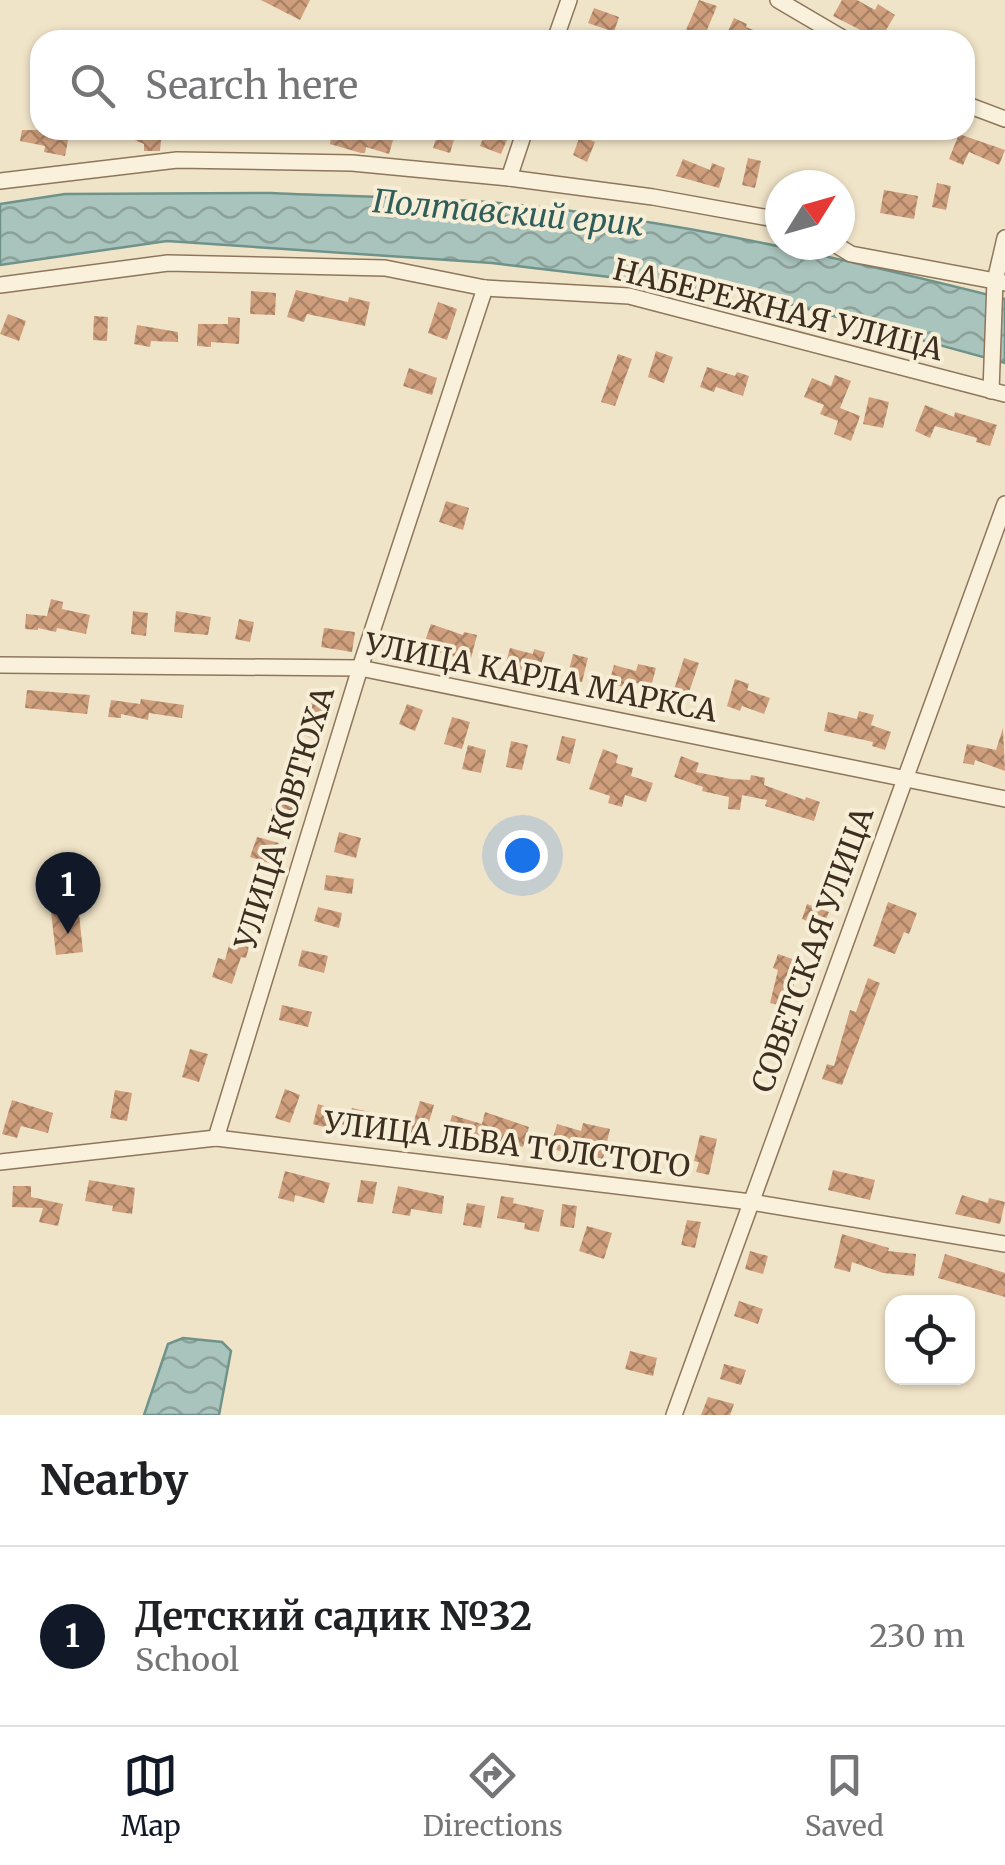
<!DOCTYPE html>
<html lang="en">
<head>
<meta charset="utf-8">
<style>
  :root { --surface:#fff; --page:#f2f2f2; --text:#202124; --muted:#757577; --line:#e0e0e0; --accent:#111827 }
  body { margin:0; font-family:Merriweather,serif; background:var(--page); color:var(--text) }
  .controls { position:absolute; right:30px; bottom:30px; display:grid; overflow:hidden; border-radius:20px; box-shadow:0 2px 8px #0004 }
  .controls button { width:90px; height:90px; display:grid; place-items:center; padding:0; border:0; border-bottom:2px solid var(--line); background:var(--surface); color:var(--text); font:50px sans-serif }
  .compass { position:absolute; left:765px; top:170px; width:90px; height:90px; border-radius:50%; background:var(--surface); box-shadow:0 2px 8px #0004; rotate:53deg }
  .you { position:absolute; left:522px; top:855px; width:35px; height:35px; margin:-25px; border:8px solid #fff; border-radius:50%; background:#1a73e8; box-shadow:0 0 0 15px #1a73e833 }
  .badge { display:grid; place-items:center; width:65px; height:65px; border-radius:50%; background:var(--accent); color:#fff; font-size:32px; font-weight:700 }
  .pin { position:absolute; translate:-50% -82px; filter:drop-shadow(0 2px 5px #0008) }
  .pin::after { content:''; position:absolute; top:52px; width:35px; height:30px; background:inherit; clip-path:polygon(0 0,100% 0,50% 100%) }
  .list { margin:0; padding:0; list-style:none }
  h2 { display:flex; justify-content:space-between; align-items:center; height:130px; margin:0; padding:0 40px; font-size:42px }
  h2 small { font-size:32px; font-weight:400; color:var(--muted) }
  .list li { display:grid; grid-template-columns:65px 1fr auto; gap:30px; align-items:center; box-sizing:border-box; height:180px; padding:0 40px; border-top:2px solid var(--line) }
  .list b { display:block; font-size:38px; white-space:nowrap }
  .list p { margin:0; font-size:32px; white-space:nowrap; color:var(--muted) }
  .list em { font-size:32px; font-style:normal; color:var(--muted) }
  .icon { flex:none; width:55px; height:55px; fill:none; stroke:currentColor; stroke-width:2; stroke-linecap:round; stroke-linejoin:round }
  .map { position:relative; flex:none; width:1005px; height:1415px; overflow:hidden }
  .search { position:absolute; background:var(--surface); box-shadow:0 2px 8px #0004; left:30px; right:30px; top:30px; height:110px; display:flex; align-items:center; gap:25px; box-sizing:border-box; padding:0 35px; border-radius:30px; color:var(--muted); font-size:38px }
  .sheet { height:310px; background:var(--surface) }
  nav { display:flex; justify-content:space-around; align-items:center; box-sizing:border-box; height:140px; border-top:2px solid var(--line); background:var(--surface); font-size:28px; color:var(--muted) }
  nav a { display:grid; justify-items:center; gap:5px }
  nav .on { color:var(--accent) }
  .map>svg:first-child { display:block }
  .water { fill:url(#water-waves); stroke:#6f938a; stroke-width:2.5 }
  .building { fill:url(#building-cross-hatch) }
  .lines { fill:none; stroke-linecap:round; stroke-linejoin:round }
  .street-casing { stroke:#8d765c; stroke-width:18 }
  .street { stroke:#faf1dc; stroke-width:15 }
  .labels { text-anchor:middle; stroke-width:8; stroke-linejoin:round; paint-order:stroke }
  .street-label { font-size:30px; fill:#3d2e20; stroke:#f7eed8 }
  .water-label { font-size:32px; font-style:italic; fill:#2f5d5a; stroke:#f7eed8 }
</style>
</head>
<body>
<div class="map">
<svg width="1005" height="1415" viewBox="0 0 1005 1415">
  <defs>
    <pattern id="water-waves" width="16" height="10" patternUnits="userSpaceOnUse" patternTransform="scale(2.5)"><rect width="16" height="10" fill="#a9c4bc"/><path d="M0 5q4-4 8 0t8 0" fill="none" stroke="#8ba098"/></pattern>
    <pattern id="building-cross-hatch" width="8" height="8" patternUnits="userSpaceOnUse" patternTransform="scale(2.5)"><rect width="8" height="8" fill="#cf9f7d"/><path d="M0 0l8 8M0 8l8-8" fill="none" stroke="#a98266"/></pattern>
  </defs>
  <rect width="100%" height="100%" fill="#f0e4c8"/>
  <!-- water -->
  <g class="water">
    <path d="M272 193C347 197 424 196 499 203 671 219 838 257 1005 299V363L753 294 492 263 167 241 0 265V204L65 194Z"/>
    <polygon points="183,1338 222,1342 231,1351 219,1415 144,1415 168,1344"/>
  </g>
  <!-- building -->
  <g class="building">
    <polygon points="261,0 310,0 300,20"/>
    <polygon points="699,0 717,6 704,37 686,30"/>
    <polygon points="842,0 857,0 875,10 878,4 895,15 880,40 833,16"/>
    <polygon points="594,8 619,17 614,32 588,23"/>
    <polygon points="734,18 747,24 746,27 777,40 724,40"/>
    <polygon points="22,130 70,130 65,156 44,152 45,146 20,141"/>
    <polygon points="111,130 162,130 160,151 144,151 144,144"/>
    <polygon points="332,130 353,130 380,137 382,130 396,130 389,154 366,147 365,153 361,153 330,144"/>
    <polygon points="439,130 457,130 450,153 433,148"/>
    <polygon points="486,130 511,130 501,154 480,146"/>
    <polygon points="959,134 1005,150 999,165 969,152 963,165 949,159"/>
    <polygon points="580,136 595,142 587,162 573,155"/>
    <polygon points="748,158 761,161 755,188 742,185"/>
    <polygon points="683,159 710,170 712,163 725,168 719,188 676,176"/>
    <polygon points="937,183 951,186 946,210 932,207"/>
    <polygon points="884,190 918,196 914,219 880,213"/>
    <polygon points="296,290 348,302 349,297 370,302 365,326 307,314 304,322 287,317"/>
    <polygon points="251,291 276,293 275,315 250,314"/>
    <polygon points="438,302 457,309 447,340 428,333"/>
    <polygon points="8,314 26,321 19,341 0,334"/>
    <polygon points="94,316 108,317 107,341 93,340"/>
    <polygon points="228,317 240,318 239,344 211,342 211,347 197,346 198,324 228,324"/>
    <polygon points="137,325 178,332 178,342 151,341 150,347 134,344"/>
    <polygon points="656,351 673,357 664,383 648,377"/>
    <polygon points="618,354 632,359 615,406 601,402"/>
    <polygon points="707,367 735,376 737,372 749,376 743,396 716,387 714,392 700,387"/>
    <polygon points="409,368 437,378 432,395 403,386"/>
    <polygon points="835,375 851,381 840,408 860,416 851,441 834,434 838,421 820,414 824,405 804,397 812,378 831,386"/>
    <polygon points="869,397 889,402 883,428 863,424"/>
    <polygon points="925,405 954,417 955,412 997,425 990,446 976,442 977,438 935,426 930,438 915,431"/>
    <polygon points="446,501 469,508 463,530 439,522"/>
    <polygon points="51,599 63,602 62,609 90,615 86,634 57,628 56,632 38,628 38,630 25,629 26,614 47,616"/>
    <polygon points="133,611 148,613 146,636 131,634"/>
    <polygon points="176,611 211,617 208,635 174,632"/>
    <polygon points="239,619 254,622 250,642 235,639"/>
    <polygon points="431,624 463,635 464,632 477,635 470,662 423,647"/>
    <polygon points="324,628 355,632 352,652 321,647"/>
    <polygon points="510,648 533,654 534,649 545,652 538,674 505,666"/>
    <polygon points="573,654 588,658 582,682 567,678"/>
    <polygon points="684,658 699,663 687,698 673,693"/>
    <polygon points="638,664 656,668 651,687 625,680 623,687 609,683 614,665 636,671"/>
    <polygon points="735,679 749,684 747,690 770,698 764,714 742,706 740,711 727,706"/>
    <polygon points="27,690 90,695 87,714 25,708"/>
    <polygon points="141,699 184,705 182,718 149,713 148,720 121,714 121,718 108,717 111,700 140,704"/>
    <polygon points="311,703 327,709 317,740 301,734"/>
    <polygon points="407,704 423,710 415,731 399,724"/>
    <polygon points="859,711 874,715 871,725 891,732 885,750 872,746 873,742 824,731 828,712 857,719"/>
    <polygon points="452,717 470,722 462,749 444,744"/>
    <polygon points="1003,728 1005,771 975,760 974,765 963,763 967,744 996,750"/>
    <polygon points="562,736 576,739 570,764 556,760"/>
    <polygon points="511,741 528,745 522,770 506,767"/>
    <polygon points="468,745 486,750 481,773 462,769"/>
    <polygon points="603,749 618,755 616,763 633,768 631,776 653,783 646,802 625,795 622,807 608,803 610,796 589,789"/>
    <polygon points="681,756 699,763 696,772 731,779 750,780 751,775 765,778 764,785 805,800 806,797 820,802 814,821 765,806 767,800 742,795 740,810 728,809 729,797 702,791 703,787 674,777"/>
    <polygon points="273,802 295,806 291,825 269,821"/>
    <polygon points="339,832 361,838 356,858 334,852"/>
    <polygon points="257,837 279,843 272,864 250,857"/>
    <polygon points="74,866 83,952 56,955 46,869"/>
    <polygon points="326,875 354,879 352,894 324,890"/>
    <polygon points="888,902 917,913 909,934 904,932 895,954 873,946"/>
    <polygon points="807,904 829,912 823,927 802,919"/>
    <polygon points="318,907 342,913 339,928 314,921"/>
    <polygon points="230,942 249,947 246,958 241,957 232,984 212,977 218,958 225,960"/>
    <polygon points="302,950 328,956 324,973 298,966"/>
    <polygon points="778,954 801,962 787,1007 770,1003 778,970 773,968"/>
    <polygon points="868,978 880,983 842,1085 822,1079 827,1064 834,1066 850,1010 856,1012"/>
    <polygon points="282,1005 312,1012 308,1027 279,1020"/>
    <polygon points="190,1049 208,1054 199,1082 182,1077"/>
    <polygon points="285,1089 300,1095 290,1123 275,1118"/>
    <polygon points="115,1090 132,1093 127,1121 110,1118"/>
    <polygon points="12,1100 53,1113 48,1133 21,1126 17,1138 2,1134"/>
    <polygon points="420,1101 434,1105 424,1139 410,1134"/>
    <polygon points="318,1104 350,1114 352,1108 388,1116 383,1136 333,1122 331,1129 313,1124"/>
    <polygon points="485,1112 529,1127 523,1147 494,1139 493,1144 460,1134 458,1140 446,1136 452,1115 482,1124"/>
    <polygon points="583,1123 610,1129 603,1159 564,1148 563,1152 550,1148 557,1124 581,1131"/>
    <polygon points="700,1135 717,1139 709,1175 696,1172 699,1162 694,1161"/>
    <polygon points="833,1170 875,1180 870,1200 828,1190"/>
    <polygon points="285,1171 330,1183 324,1203 295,1195 294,1202 278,1198"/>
    <polygon points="89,1180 135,1188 132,1214 112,1211 113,1206 85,1201"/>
    <polygon points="361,1180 377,1182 373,1204 357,1202"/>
    <polygon points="13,1186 31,1186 31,1197 63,1204 58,1226 39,1222 43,1208 12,1207"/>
    <polygon points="398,1186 444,1196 442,1214 411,1209 410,1216 392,1213"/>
    <polygon points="962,1195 988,1203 989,1198 1005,1202 1000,1224 955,1214"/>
    <polygon points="501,1196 514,1198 513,1203 544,1210 539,1232 524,1229 525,1223 497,1218"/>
    <polygon points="467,1203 485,1206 481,1228 463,1225"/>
    <polygon points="562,1204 577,1206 574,1228 560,1226"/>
    <polygon points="687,1220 701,1222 695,1248 681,1245"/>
    <polygon points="587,1226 612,1233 604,1259 579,1251"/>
    <polygon points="842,1234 889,1248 888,1251 916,1254 914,1276 883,1273 852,1262 850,1272 834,1268"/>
    <polygon points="750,1251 768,1256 763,1274 745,1269"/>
    <polygon points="945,1254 1005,1273 1005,1297 938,1278"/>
    <polygon points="739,1301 763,1309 758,1324 734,1316"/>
    <polygon points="630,1351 657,1358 653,1376 625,1369"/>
    <polygon points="724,1364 746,1370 741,1385 720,1379"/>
    <polygon points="708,1397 734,1404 730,1415 701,1415"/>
  </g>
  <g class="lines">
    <defs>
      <g id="street">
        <polyline points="778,0 846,40"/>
        <polyline points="555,40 569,0"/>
        <polyline points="965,104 1005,119"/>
        <polyline points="509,178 525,130"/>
        <polyline points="0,181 177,160 352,163 509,178 653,197 780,220"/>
        <polyline points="836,245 851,254 1005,283"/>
        <polyline points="0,285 168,263 385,268 485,288 629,296 1005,394"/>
        <polyline points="991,391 995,281 1005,238"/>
        <polyline points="0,665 360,668 1005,799"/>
        <polyline points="216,1138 360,668 485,288"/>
        <polyline points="0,1162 216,1138 751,1202 1005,1244"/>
        <polyline points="674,1415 1005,504"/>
      </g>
    </defs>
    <!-- street casing -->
    <use href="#street" class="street-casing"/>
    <!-- street -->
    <use href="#street" class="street"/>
  </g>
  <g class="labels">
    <!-- street labels -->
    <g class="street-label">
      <text transform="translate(778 310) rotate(14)" y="10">НАБЕРЕЖНАЯ УЛИЦА</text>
      <text transform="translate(541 678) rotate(11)" y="10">УЛИЦА КАРЛА МАРКСА</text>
      <text transform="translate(285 818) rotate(-73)" y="10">УЛИЦА КОВТЮХА</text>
      <text transform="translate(813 950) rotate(-70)" y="10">СОВЕТСКАЯ УЛИЦА</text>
      <text transform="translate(507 1145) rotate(7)" y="10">УЛИЦА ЛЬВА ТОЛСТОГО</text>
    </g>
    <!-- water labels -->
    <g class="water-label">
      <text transform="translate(508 213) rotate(5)" y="11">Полтавский ерик</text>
    </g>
  </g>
</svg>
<div class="controls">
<button><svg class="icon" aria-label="locate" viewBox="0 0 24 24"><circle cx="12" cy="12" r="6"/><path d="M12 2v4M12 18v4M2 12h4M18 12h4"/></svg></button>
</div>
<svg class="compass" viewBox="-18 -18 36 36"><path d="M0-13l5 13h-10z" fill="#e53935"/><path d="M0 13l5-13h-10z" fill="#757577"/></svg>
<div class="you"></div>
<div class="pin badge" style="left:68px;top:934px">1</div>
<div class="search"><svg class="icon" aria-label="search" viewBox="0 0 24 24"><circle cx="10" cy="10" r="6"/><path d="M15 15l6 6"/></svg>Search here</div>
</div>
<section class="sheet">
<h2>Nearby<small></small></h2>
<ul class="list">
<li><span class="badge">1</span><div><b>Детский садик №32</b><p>School</p></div><em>230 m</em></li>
</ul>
</section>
<nav>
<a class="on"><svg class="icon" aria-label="map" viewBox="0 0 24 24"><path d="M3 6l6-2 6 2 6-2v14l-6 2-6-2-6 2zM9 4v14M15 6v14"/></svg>Map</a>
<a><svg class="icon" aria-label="directions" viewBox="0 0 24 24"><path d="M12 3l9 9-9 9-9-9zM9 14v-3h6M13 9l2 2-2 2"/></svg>Directions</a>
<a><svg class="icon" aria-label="saved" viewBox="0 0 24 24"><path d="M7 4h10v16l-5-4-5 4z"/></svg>Saved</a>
</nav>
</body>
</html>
